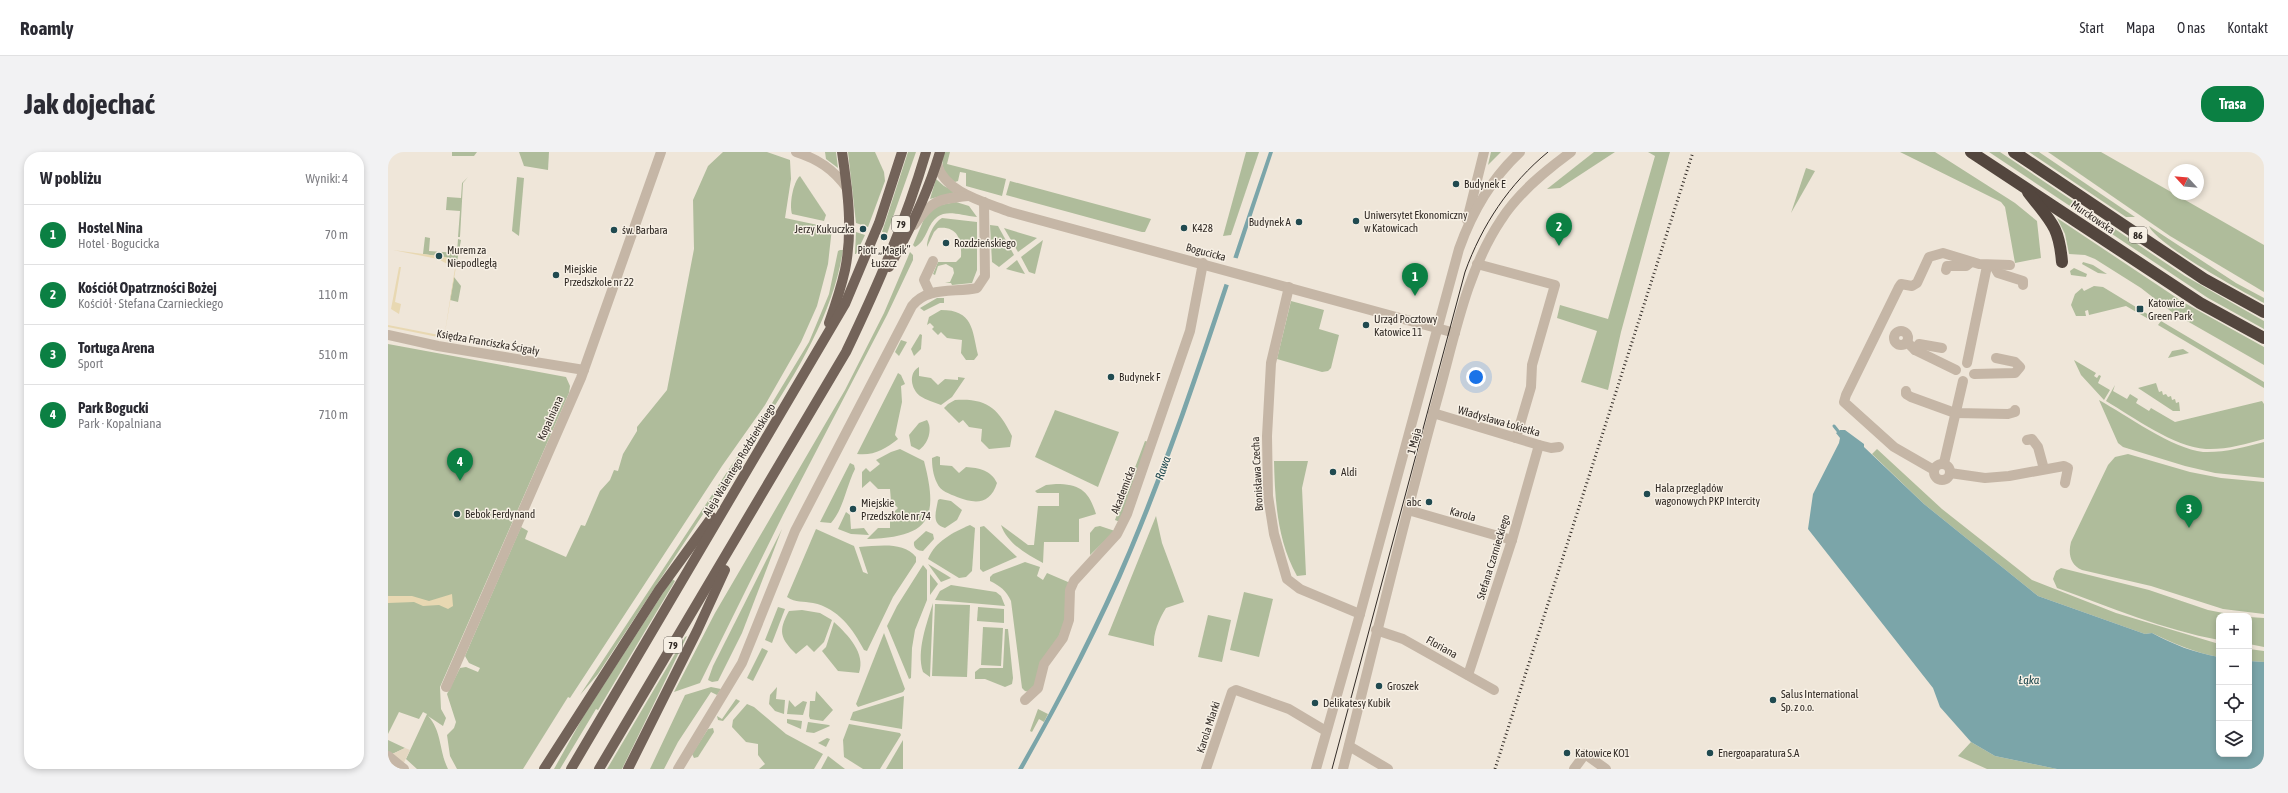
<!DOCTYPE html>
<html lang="pl">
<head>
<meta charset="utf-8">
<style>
  :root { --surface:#fff; --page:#f2f2f3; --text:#2b2b33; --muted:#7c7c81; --line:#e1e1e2; --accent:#0b8043 }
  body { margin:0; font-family:"Asap Condensed",sans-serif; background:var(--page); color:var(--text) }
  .controls { position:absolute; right:12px; bottom:12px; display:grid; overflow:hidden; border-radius:8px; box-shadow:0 2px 6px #0003 }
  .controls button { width:36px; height:36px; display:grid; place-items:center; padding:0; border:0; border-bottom:1px solid var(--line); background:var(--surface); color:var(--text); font:20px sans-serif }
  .compass { position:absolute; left:1780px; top:12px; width:36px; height:36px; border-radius:50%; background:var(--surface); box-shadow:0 2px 6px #0003; rotate:296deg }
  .you { position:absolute; left:1088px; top:225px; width:14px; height:14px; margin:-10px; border:3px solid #fff; border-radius:50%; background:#1a73e8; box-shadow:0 0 0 6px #1a73e833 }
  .badge { display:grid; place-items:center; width:26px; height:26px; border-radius:50%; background:var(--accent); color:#fff; font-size:13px; font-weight:700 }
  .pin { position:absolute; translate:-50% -33px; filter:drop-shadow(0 1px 2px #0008) }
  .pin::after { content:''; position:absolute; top:21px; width:14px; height:12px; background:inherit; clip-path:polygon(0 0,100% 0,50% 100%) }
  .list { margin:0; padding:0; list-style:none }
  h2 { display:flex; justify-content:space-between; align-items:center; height:52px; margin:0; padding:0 16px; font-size:17px }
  h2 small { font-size:13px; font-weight:400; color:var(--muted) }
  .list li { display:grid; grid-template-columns:26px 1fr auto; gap:12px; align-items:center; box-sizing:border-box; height:60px; padding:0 16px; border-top:1px solid var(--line) }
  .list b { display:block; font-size:15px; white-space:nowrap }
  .list p { margin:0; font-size:13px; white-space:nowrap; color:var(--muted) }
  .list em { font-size:13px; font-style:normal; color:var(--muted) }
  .icon { flex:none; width:22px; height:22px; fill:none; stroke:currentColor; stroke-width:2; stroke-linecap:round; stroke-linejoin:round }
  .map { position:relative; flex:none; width:1876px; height:617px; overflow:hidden; border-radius:16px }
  header { display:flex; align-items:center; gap:24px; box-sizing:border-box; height:56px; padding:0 20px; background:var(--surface); border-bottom:1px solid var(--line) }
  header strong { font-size:19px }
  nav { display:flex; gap:22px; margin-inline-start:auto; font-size:14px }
  .intro { display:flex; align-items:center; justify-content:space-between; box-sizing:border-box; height:96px; padding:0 24px }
  h1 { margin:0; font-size:28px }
  .button { padding:10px 18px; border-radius:16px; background:var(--accent); color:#fff; font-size:14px; font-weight:700 }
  main { display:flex; gap:24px; padding:0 24px }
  aside { flex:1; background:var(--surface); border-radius:16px; box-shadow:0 2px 6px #0003 }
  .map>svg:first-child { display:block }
  .green { fill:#afbc9b }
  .sand { fill:#e8d8b2 }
  .plaza { fill:#e5d7c1 }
  .water { fill:#7ba5a9 }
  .pier { fill:#efe6d9 }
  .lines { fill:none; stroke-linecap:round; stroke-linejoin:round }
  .stream { stroke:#7ba5a9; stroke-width:3 }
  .minor { stroke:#c5b6a6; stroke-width:10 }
  .major { stroke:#736359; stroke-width:10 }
  .highway { stroke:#53463e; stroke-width:12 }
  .tram { stroke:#322b26; stroke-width:1 }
  .rail { stroke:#322b26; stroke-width:3; stroke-dasharray:1 3; stroke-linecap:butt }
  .poi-dot { fill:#204a50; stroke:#f7f0e5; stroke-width:1.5 }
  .labels { text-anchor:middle; stroke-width:3; stroke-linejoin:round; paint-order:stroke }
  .shield { fill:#f7f0e5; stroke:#6d665f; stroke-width:1 }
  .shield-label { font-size:10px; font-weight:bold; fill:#322b26 }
  .poi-label { font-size:11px; fill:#322b26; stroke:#f7f0e5; text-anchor:start }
  .street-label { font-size:11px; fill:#322b26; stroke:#f7f0e5 }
  .water-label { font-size:12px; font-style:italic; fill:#204a50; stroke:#f7f0e5 }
</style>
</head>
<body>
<header>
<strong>Roamly</strong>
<nav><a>Start</a><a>Mapa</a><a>O nas</a><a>Kontakt</a></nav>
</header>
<div class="intro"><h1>Jak dojechać</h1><a class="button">Trasa</a></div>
<main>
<aside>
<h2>W pobliżu<small>Wyniki: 4</small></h2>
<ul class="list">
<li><span class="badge">1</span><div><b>Hostel Nina</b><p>Hotel · Bogucicka</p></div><em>70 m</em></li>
<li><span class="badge">2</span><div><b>Kościół Opatrzności Bożej</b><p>Kościół · Stefana Czarnieckiego</p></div><em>110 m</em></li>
<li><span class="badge">3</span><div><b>Tortuga Arena</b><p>Sport</p></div><em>510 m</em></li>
<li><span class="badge">4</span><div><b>Park Bogucki</b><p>Park · Kopalniana</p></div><em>710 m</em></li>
</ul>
</aside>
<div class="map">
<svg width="1876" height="617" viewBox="0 0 1876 617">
  <rect width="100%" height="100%" fill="#efe6d9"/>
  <!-- green -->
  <g class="green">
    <polygon points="64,0 89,0 86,4 64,4"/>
    <polygon points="131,0 161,0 160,18 136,14"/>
    <polygon points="335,0 379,0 402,8 403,27 397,66 444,76 440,112 429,154 413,190 377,253 334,314 182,546 180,545 135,617 69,617 62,604 59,583 66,576 68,570 59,542 72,516 78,515 90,520 92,516 81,511 77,504 133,375 140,379 137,387 178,405 193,373 197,374 212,339 222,328 226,318 230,319 235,302 249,279 249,275 279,238 306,97 305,48 320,14"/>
    <polygon points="437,0 448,0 450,16 438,7"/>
    <polygon points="460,0 487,0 496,20 497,29 480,75 468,71"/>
    <polygon points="520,0 528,0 499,82 494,80"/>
    <path d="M555 0H562L559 12 618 27 614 44 578 34V21L572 20 570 29 567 30C555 22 553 14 555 0Z"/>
    <polygon points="858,0 871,0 843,83 835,84"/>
    <polygon points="1103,0 1113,0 1100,13"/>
    <polygon points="1206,0 1227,0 1172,36 1159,37"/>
    <polygon points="1260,0 1282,0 1233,180 1220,238 1193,230 1209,179 1169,166 1172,153 1220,167 1267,4"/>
    <polygon points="1512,0 1547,0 1627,51 1649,69 1653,106 1627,111 1617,55 1613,50"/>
    <polygon points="1601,0 1612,0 1797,124 1876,169 1876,177 1820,146"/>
    <polygon points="1641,0 1651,0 1747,65 1738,65"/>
    <polygon points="1660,0 1713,0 1876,93 1876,140 1782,84"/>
    <polygon points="1418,16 1427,19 1403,61"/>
    <path d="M412 24 438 63 436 69 404 62C401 53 405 30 412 24Z"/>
    <polygon points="80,25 75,31 72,85 70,85 72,59 58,58 59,45 73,46 74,31"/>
    <polygon points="129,25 136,26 131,84 124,79"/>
    <polygon points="548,27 556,34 568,40 542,47"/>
    <polygon points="622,29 763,67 757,80 754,80 618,43"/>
    <path d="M568 50 581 54 589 65C565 62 550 53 539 80 536 86 533 92 527 95L525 93 536 67 547 54Z"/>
    <path d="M554 66 589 70V118L584 131 564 133 563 131H557L562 130 566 121 565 116 558 112 550 114 547 123 545 122 550 110H568L573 105C574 88 570 74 550 76L546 80 539 95C539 86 546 70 554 66Z"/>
    <polygon points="1669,66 1795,150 1876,195 1876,213 1785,161 1753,136 1707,107 1697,103 1681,102 1677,82"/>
    <polygon points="602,73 610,74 626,103 611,115 604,110"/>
    <path d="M1761 74 1848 131 1876 146V151C1854 139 1769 93 1761 74Z"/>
    <polygon points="616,76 649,86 630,100"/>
    <polygon points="468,80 477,83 468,102 467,102"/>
    <polygon points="37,85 42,86 41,99 69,101 70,87 73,88 68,115 62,106 35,102"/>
    <polygon points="655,88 647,122 641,120 633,105"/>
    <path d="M452 98H455C443 178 387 253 343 320 303 380 264 440 225 499L210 522 192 543 378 261 421 190 441 142 450 99Z"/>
    <polygon points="522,100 525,103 525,108 499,163 395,363 312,531 286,540 327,461 457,238 496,161"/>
    <polygon points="629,108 637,122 618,117"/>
    <polygon points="1695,110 1705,113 1719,122 1710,121 1694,112"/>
    <polygon points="1686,116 1699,122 1698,125 1683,123 1682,119"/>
    <polygon points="66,125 73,134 70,150 62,148"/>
    <polygon points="1706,134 1715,135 1766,166 1764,169 1738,154 1701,163 1700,158 1697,159 1698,164 1688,164 1683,153 1687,142 1694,136 1696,139"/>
    <polygon points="549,146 556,146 556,151 552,151 536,159 532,156"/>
    <polygon points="903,149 936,158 931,177 951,183 943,216 940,219 934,220 889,207"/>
    <path d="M553 158C585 158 584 177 590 203L586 208H578L573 201 574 188 559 186 553 180 550 183 544 177 546 175 542 171 539 173 541 165Z"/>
    <polygon points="1773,169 1876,230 1876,236 1770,173"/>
    <polygon points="532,182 534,183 533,197 526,204 523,197"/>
    <polygon points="513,188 519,190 511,204 507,200"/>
    <path d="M0 192 178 225 182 234 181 241 52 535 53 557 58 566 55 574 40 564C54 579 51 599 60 617H29L18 607 39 562 35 560 31 567 11 560 0 582Z"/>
    <polygon points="1795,197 1801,201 1780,206 1784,199"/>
    <polygon points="1686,208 1708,221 1706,224 1709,226 1711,223 1713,224 1710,231 1722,238 1716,248 1693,223"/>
    <path d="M531 215V224L543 226 550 233 557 227 570 228V225L577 226 564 245 553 253C546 250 538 248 532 244 523 237 520 221 531 215Z"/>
    <path d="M510 221 513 223 517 232 513 234 514 250 507 283 510 287C497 297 486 304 469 302Z"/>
    <polygon points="1768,231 1771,240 1774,239 1775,243 1778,242 1780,245 1783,244 1784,248 1787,247 1788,251 1791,250 1792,259 1785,259 1750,236"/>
    <path d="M1727 233 1725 239 1739 247 1742 242 1750 247 1748 251 1761 259 1763 256 1787 270 1874 249 1876 252V287C1858 292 1837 298 1818 297 1786 295 1745 265 1718 249Z"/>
    <path d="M567 248C599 246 610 256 624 284L622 295 601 297 593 289 594 277 581 275 575 268 571 271 556 256 560 252Z"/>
    <path d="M1711 248C1738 263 1785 297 1815 300 1835 301 1857 295 1876 290V326L1827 321 1797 314 1735 295 1730 291Z"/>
    <polygon points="667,258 731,280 710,335 647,305"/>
    <path d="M539 268C545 277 540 292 531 298L523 294 521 283 531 271Z"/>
    <polygon points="757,289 761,290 732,370 727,368 730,360 728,359 731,350 734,350"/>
    <path d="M512 297 536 309C551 367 542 385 479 387L490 376H502V364L510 356 503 349 502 337H490L482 329 474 336V320L478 316 482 320 492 312 488 308 503 300Z"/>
    <path d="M1489 297 1554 357 1644 428 1728 461 1831 492V505C1807 501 1785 491 1764 481L1757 482 1650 444 1536 352 1484 302Z"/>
    <path d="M1740 302 1802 320 1833 326 1876 330V462L1835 457 1763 434 1694 418C1682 413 1680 401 1683 390L1720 313 1727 305Z"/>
    <path d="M549 304 552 305V313L564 314 571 321 578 315C591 316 603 318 609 331 602 353 587 352 569 345 562 342 552 339 549 331 545 323 544 314 544 306Z"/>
    <path d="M886 309H920L914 336 918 423 909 424C889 388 887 348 886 309Z"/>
    <path d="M462 311 466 313 467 317C458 335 456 356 443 371L432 370Z"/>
    <path d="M668 332C692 332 701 339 708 362L691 367V390H656L655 411C639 403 619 391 613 373L640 393H646L650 354H671V341H649L647 339 658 333Z"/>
    <path d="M552 347 563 349 574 358 569 368 557 376C543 372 548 360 550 348Z"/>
    <polygon points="458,360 462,363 463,377 476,376 481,383 463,382 450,377"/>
    <path d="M768 364 774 391 796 450 778 456C771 467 765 481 766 494L720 483Z"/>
    <path d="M582 373 587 376 584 419 578 425 571 426 540 407C547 389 566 380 582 373Z"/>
    <polygon points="596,374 629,405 595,420 592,417 592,375"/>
    <polygon points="712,374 727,379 702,403 702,381 707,375"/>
    <polygon points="394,377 354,481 330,529 324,530 320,528 325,514"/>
    <path d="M428 377 466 394 475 420 480 422 471 395C490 394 515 389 528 405V410L505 445 479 499 476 498C465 477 450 456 425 451 415 449 408 451 399 445Z"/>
    <path d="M538 379 545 382 546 387 535 399C530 399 525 396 526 390Z"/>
    <path d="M637 410 652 415 649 424 655 428 659 421 680 430 678 468 649 532 641 540 637 539 634 536 623 449C618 438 612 434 602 429V425L605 422Z"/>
    <polygon points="540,412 560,424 563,426 553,430"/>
    <polygon points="535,413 539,418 539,448 527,478 524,496 523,526 521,527 499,474 509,454"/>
    <path d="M1673 416 1761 438 1820 458 1851 464H1831V488C1776 478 1722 455 1669 436L1665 427 1668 419Z"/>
    <polygon points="542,422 550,432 542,443"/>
    <polygon points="284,427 287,429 210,558 208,557 172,617 166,617 195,565"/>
    <polygon points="563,433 608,440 613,444 617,454 547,448 552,439"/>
    <polygon points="856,440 885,447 871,505 842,498"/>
    <path d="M545 451 542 525 535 520C528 499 539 471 545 451Z"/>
    <polygon points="547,452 582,453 579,525 544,524"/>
    <polygon points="390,455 397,457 384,491 377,488"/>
    <polygon points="590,455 616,457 616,471 589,469"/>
    <path d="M414 458 432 461 444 468 436 490 426 500 419 493 408 502C392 486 390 479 401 459Z"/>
    <polygon points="820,463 843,468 834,510 810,505"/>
    <polygon points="1861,465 1876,466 1876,495 1861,492"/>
    <path d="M446 470C460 483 478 501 471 521L450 519 434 499 438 495Z"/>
    <polygon points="595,475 615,476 613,514 593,513"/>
    <polygon points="617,477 620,477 625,526 624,532 617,535 597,527 587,527 587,520 592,516 615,516"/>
    <polygon points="496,481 517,537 515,540 470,555 468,552"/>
    <polygon points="299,484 234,617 219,617 297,485"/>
    <polygon points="374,496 380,499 365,529 359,526"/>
    <polygon points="1861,497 1876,499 1876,510 1861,509"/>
    <polygon points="323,535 333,537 329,543 323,540 290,590 276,617 262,617 297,543"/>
    <polygon points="389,535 388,547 397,548 396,562 387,559 381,552 382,543"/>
    <polygon points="428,539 445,558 435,569 422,567 421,564 422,549 427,549"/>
    <polygon points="516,544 514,577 462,568 465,560"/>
    <polygon points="348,547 352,549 335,569 330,568 329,564 334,567"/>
    <polygon points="401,548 407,555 415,549 419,550 415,563 399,562"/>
    <polygon points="359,552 366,555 398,582 435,602 426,617 371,617 377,612 370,603 370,592 358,590 344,575 345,568"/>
    <polygon points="650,557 660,562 656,570 651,567 644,580 642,579"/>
    <polygon points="399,567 414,569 413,577 399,571"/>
    <polygon points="420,570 441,573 442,574 426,581 418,580"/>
    <polygon points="461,572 512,581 513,583 492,617 475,617 456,605 455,588"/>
    <polygon points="325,576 326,580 310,605 306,606 304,602 320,577"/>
    <polygon points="439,586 442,587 438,595 430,591"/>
    <polygon points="0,588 17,596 0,604"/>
    <polygon points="515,588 515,617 498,617"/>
    <polygon points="1583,590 1607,604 1669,617 1599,617 1570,604"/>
    <polygon points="440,604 457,617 433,617"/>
  </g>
  <!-- sand -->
  <g class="sand">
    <polygon points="5,98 58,105 68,115 56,186 67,116 50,107"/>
    <polygon points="11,115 13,115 7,150 13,152 11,162 3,157"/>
    <polygon points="0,173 51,183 50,185 0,175"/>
    <polygon points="64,442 65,454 60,457 51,453 35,454 26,450 0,451 0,444 24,444 41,449"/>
  </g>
  <!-- plaza -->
  <polygon class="plaza" points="17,596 22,598 13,617 0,617 0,604"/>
  <!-- water -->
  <g class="water">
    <path d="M881 0H885C840 133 799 269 745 398 714 473 675 546 635 617H630C670 547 708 473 740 398 794 269 835 133 881 0Z"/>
    <path d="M1452 278H1457L1476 292V295L1536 352 1650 444 1757 482 1764 481C1784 492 1807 501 1831 505V602H1861V509L1876 510V617H1669L1607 604 1583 590 1552 555 1545 536 1420 377 1425 342 1451 291 1452 286 1448 281Z"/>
  </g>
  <!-- pier -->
  <polygon class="pier" points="843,105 852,107 843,134 834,131"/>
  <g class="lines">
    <!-- stream -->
    <polyline class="stream" points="1446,274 1450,279"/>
    <!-- minor -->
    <g class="minor">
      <path d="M408 0C430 7 445 17 459 36"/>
      <path d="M549 12C557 41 597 50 622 60L1067 181"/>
      <polyline points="1079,68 1096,0"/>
      <path d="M526 73C544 48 550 47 580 44"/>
      <polyline points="1089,112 1167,133 1144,213 1143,235 1128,286"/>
      <polyline points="1606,114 1610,121 1635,129 1635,133"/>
      <polyline points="1558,118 1559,114 1578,114 1583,110"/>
      <polyline points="901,135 883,211 879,284 880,344 886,382 899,427 912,437 972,462"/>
      <polyline points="542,141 536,128 545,109"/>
      <circle cx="1513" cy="186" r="7"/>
      <polyline points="0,183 50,194 196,218"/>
      <polyline points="1519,190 1527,198 1568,218"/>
      <polyline points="1527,198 1531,192 1554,196"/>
      <polyline points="1579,211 1599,114"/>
      <polyline points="1586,222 1627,221 1632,215 1627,210 1608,206"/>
      <polyline points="1518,239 1518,242 1523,245 1567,261 1620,262 1627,260 1627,258"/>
      <polyline points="1045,261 1151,293 1163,296 1171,295"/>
      <polyline points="1639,288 1644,287 1650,295 1656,317"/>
      <polyline points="1556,311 1575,229"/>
      <circle cx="1554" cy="320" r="8"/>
      <polyline points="1546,318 1506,295 1456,250 1458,243 1511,135 1513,132 1524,134 1529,131 1541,105 1555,101 1591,112 1622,113"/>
      <polyline points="1562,321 1597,326 1621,324 1676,314 1680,316 1677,331"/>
      <polyline points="1020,358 1124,388"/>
      <polyline points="988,478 1015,487 1106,538"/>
      <polyline points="1080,523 1124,388 1151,293"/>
      <polyline points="58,535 193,226 273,0"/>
      <polyline points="637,548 650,536 656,512 675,486 681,468 682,438 686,429 729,382 739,362 802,179 815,111"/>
      <polyline points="961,594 1000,617"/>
      <polyline points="0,604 16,617"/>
      <path d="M290 617 354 511 407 379 524 154C539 134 567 141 589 136L597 124 596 50"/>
      <polyline points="818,617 844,540 848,538 901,557 938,579"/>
      <path d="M928 617 972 462 1071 97C1084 60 1103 27 1132 0"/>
      <path d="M955 617C986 494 1015 371 1049 248 1066 188 1078 120 1113 68 1130 41 1157 19 1183 0"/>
      <polyline points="1186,617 1197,602 1218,617"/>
    </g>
    <!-- major -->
    <g class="major">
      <path d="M501 115C522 78 540 41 552 0"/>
      <path d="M441 171C447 154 453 136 457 118 465 79 460 40 454 0"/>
      <polyline points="156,617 271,438 324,365"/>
      <polyline points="183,617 457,152 491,71 514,0"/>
      <path d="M211 617 458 200C489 135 518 69 538 0"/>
      <polyline points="240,617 309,479 337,418"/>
    </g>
    <!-- highway -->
    <g class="highway">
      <polyline points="1583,0 1812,151 1876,186"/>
      <polyline points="1626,0 1816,127 1876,160"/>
      <path d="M1640 40C1662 69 1671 73 1674 110"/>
    </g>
    <!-- tram -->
    <path class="tram" d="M944 617 1077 120C1094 73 1121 32 1160 0"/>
    <!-- rail -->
    <polyline class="rail" points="1107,617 1305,0"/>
  </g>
  <!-- markers -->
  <g class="poi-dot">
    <circle cx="1068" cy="32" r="4"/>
    <circle cx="968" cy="69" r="4"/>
    <circle cx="911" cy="70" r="4"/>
    <circle cx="796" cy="76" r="4"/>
    <circle cx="475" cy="77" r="4"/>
    <circle cx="226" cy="78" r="4"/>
    <circle cx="496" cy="85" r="4"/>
    <circle cx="558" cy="91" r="4"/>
    <circle cx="51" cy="104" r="4"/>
    <circle cx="168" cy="123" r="4"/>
    <rect x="1748" y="153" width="8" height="8" rx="2"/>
    <circle cx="978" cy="173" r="4"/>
    <circle cx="723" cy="225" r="4"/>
    <circle cx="945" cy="320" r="4"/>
    <circle cx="1259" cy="342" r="4"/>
    <circle cx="1041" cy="350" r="4"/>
    <circle cx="465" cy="357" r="4"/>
    <circle cx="69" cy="362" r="4"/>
    <circle cx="991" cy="534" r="4"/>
    <circle cx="1385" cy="548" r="4"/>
    <circle cx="927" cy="551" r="4"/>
    <circle cx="1179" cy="601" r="4"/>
    <circle cx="1322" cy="601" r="4"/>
  </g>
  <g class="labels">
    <!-- shield labels -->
    <g class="shield">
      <rect x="504" y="64" width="18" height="16" rx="3"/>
      <rect x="1741" y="75" width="18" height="16" rx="3"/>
      <rect x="276" y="485" width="18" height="16" rx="3"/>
    </g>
    <g class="shield-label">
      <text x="513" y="76">79</text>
      <text x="1750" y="87">86</text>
      <text x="285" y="497">79</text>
    </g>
    <!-- poi labels -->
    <g class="poi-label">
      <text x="1076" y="36">Budynek E</text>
      <text x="976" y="67">Uniwersytet Ekonomiczny<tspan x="976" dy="13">w Katowicach</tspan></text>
      <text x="903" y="74" text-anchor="end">Budynek A</text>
      <text x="804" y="80">K428</text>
      <text x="467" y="81" text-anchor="end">Jerzy Kukuczka</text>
      <text x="234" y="82">św. Barbara</text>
      <text x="566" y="95">Rozdzieńskiego</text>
      <text x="59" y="102">Murem za<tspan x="59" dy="13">Niepodległą</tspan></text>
      <text x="496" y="102" text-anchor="middle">Piotr „Magik”<tspan x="496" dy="13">Łuszcz</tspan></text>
      <text x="176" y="121">Miejskie<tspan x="176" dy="13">Przedszkole nr 22</tspan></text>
      <text x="1760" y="155">Katowice<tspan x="1760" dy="13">Green Park</tspan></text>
      <text x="986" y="171">Urząd Pocztowy<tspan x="986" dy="13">Katowice 11</tspan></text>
      <text x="731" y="229">Budynek F</text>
      <text x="953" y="324">Aldi</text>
      <text x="1267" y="340">Hala przeglądów<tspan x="1267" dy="13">wagonowych PKP Intercity</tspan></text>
      <text x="1033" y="354" text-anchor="end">abc</text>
      <text x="473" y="355">Miejskie<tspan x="473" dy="13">Przedszkole nr 74</tspan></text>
      <text x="77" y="366">Bebok Ferdynand</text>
      <text x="999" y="538">Groszek</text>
      <text x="1393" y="546">Salus International<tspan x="1393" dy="13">Sp. z o.o.</tspan></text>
      <text x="935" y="555">Delikatesy Kubik</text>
      <text x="1187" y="605">Katowice KO1</text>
      <text x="1330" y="605">Energoaparatura S.A</text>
    </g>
    <!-- street labels -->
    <g class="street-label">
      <text transform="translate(1705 65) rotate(34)" y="4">Murckowska</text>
      <text transform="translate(818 100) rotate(15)" y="4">Bogucicka</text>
      <text transform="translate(100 190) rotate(10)" y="4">Księdza Franciszka Ścigały</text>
      <text transform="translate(162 266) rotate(-66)" y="4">Kopalniana</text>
      <text transform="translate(1111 269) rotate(16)" y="4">Władysława Łokietka</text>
      <text transform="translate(1026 289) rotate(-75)" y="4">1 Maja</text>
      <text transform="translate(351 308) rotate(-59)" y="4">Aleja Walentego Roździeńskiego</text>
      <text transform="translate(869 322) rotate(-93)" y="4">Bronisława Czecha</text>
      <text transform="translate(735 338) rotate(-69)" y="4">Akademicka</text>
      <text transform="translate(1075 362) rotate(16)" y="4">Karola</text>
      <text transform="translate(1105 405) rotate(-73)" y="4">Stefana Czarnieckiego</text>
      <text transform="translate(1054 495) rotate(29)" y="4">Floriana</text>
      <text transform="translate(820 575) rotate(-72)" y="4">Karola Miarki</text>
    </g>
    <!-- water labels -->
    <g class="water-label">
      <text transform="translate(775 316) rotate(-71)" y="4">Rawa</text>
      <text x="1641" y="532">Łąka</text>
    </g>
  </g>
</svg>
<div class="controls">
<button>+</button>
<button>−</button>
<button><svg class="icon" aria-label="locate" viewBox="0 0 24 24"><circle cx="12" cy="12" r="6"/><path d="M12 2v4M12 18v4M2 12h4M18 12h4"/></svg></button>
<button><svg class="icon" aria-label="layers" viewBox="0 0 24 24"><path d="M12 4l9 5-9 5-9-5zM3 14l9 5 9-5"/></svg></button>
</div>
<svg class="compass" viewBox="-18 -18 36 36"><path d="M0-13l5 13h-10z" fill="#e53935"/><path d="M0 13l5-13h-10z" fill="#7c7c81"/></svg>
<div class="you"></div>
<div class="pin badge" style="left:1027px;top:144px">1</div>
<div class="pin badge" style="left:1171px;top:94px">2</div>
<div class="pin badge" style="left:1801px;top:376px">3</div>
<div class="pin badge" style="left:72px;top:329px">4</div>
</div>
</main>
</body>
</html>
